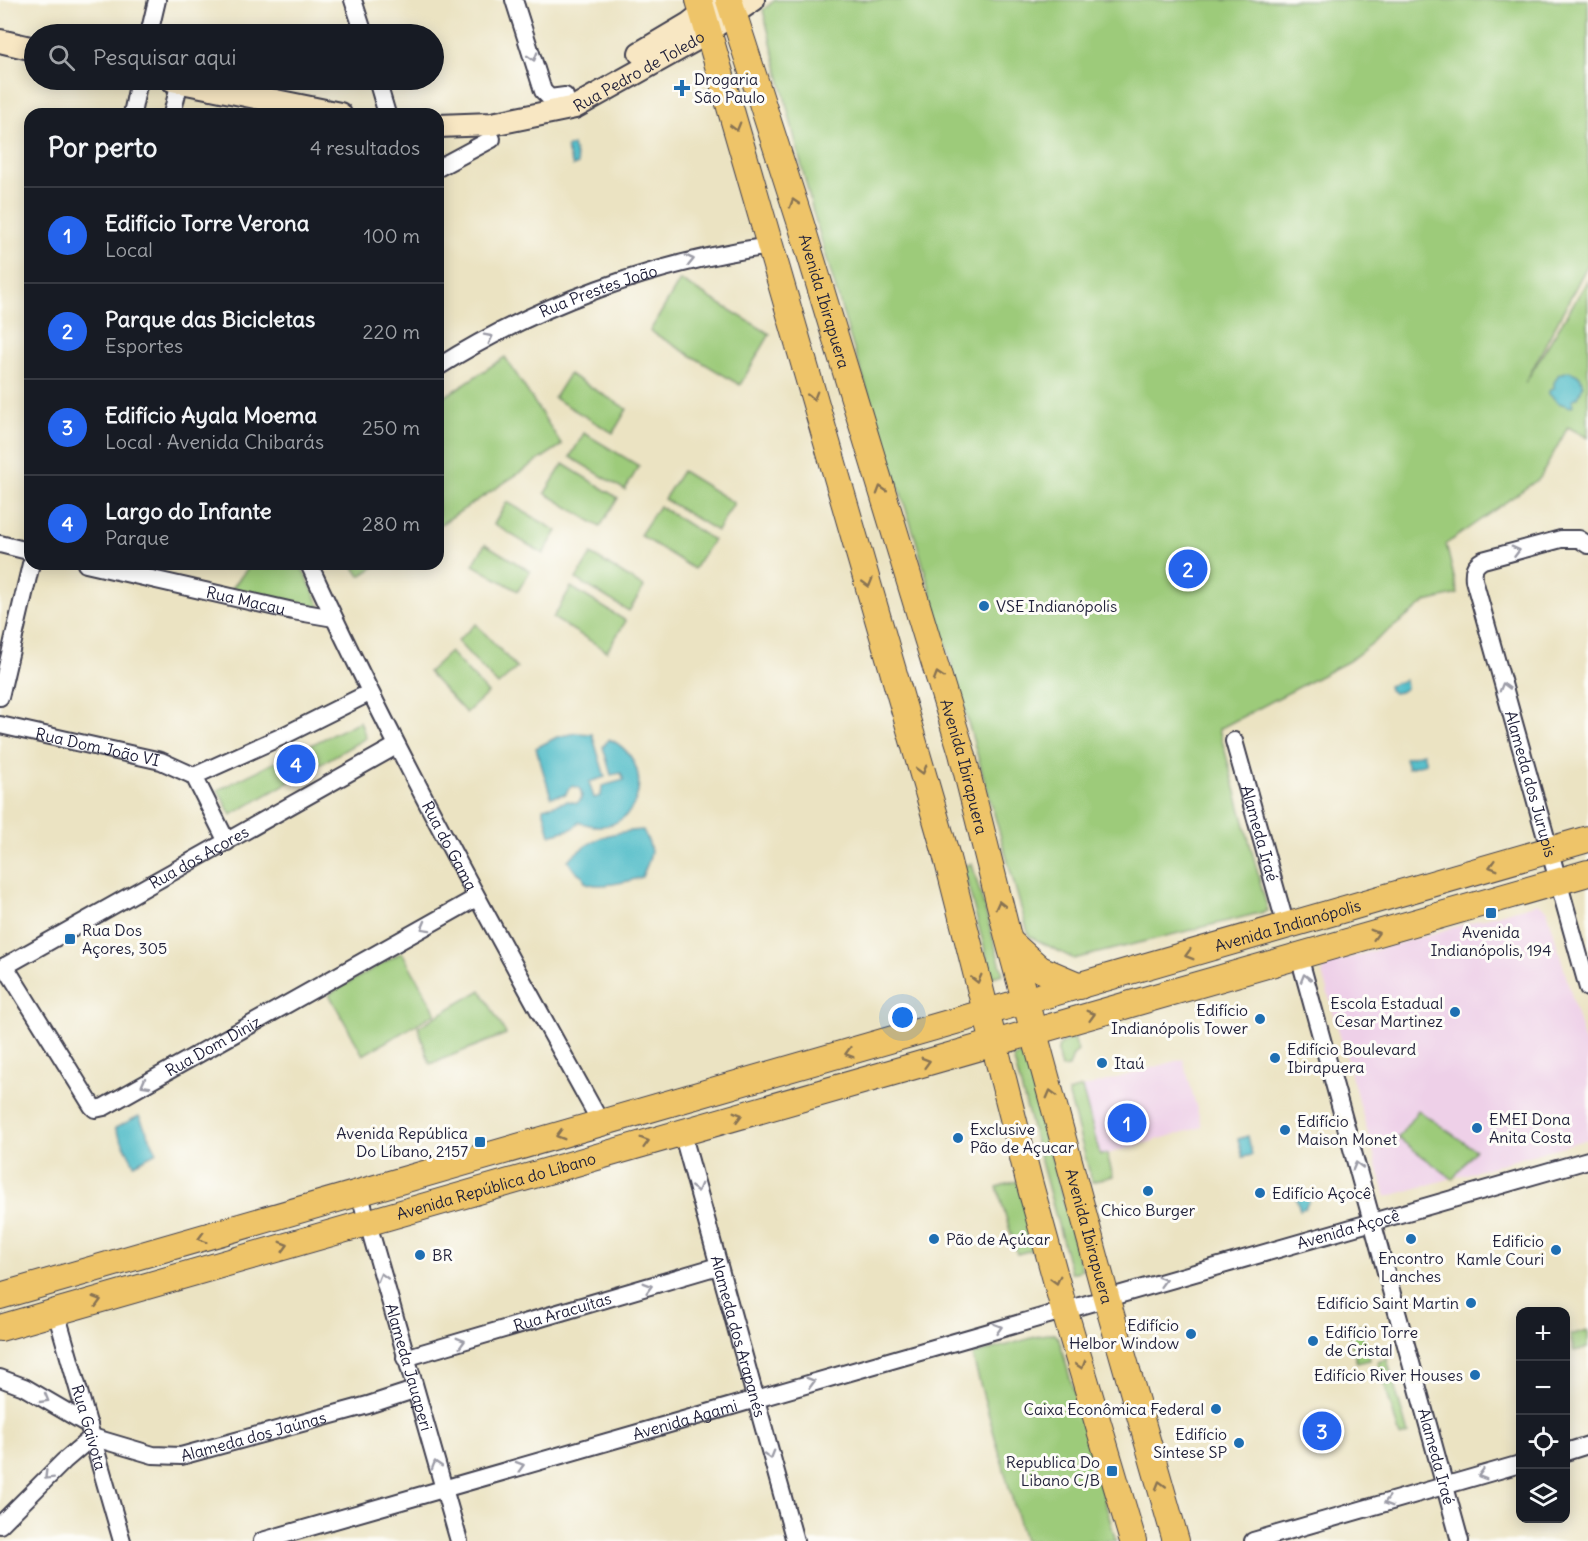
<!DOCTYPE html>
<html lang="pt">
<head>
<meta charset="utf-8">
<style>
  :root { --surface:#171b24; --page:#242831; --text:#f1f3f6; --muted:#9ea1a6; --line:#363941; --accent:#2563eb }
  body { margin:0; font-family:Delius,sans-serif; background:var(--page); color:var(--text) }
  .controls { position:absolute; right:18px; bottom:18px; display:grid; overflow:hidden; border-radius:12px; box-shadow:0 3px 15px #0003 }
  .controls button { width:54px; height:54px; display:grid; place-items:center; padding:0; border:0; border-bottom:2px solid var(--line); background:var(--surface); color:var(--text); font:30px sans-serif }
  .you { position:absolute; left:903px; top:1018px; width:21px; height:21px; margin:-15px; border:4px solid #fff; border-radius:50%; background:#1a73e8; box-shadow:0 0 0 9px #1a73e833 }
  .badge { display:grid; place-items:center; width:39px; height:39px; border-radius:50%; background:var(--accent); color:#fff; font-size:20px; font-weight:700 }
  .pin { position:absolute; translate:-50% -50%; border:3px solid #fff; box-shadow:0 2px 6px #0006 }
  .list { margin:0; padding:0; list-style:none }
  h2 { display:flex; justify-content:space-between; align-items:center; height:78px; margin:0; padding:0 24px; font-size:26px }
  h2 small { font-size:20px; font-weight:400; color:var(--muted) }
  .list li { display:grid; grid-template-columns:39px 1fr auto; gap:18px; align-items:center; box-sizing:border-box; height:96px; padding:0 24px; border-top:2px solid var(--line) }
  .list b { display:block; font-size:22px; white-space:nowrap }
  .list p { margin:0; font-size:20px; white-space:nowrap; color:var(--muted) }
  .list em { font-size:20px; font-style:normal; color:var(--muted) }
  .icon { flex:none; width:33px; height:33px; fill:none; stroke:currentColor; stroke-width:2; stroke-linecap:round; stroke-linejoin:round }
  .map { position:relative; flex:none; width:1588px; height:1541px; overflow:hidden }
  .search { position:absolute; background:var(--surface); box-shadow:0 3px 15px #0003; left:24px; top:24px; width:420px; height:66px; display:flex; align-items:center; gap:15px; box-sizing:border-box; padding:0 21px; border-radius:33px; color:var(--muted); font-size:22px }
  .panel { position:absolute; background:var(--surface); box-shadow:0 3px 15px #0003; left:24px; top:108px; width:420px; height:462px; border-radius:18px }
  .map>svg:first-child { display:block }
  .built { fill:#eed0e8 }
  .green { fill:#9dcb7a; stroke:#60765a; stroke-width:1.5 }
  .water { fill:#4fbcc8; stroke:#386f82; stroke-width:1.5 }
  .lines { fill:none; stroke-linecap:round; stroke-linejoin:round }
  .street-casing { stroke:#403f4f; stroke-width:20 }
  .secondary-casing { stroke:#403f4f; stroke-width:26 }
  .primary-casing { stroke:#403f4f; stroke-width:28 }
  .street { stroke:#fff; stroke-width:16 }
  .secondary { stroke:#f8e7c3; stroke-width:22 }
  .primary { stroke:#eec469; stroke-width:26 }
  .oneway { stroke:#9c9ca7 }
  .oneway2 { stroke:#887352 }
  .poi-dot { fill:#1f6fb2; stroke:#fdfcf7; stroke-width:2 }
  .labels { text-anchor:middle; stroke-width:6; stroke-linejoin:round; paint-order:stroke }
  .street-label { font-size:16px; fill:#22223b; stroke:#fdfcf7 }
  .poi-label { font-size:16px; fill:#22223b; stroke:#fdfcf7; text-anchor:start }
</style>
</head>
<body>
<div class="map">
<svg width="1588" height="1541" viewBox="0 0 1588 1541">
  <rect width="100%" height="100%" fill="#fdfcf7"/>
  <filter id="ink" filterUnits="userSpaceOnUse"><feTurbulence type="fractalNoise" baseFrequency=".0167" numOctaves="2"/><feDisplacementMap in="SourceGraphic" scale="12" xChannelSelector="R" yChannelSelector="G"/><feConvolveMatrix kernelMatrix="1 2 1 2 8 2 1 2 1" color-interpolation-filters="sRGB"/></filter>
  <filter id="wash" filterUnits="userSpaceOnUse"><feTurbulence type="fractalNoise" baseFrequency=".008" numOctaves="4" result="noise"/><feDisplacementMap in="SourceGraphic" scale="24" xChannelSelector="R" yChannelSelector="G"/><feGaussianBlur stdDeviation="1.35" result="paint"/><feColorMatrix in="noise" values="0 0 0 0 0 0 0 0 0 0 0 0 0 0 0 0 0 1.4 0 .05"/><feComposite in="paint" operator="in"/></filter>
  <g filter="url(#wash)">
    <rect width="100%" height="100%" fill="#ebe3c2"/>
    <!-- built -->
    <g class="built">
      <polygon points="1537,903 1547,909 1588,1053 1588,1139 1386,1197 1322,973 1328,964"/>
      <polygon points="1183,1059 1202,1127 1086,1160 1068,1092"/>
    </g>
    <!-- green -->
    <g class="green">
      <polygon points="775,0 1588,0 1588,264 1525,383 1588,280 1588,438 1568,427 1540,478 1446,544 1458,594 1426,602 1349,661 1219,729 1268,911 1074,959 1029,936 916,540 849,334 813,212 763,10"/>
      <polygon points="680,280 770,334 740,385 650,331"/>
      <polygon points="505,357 562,445 438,526 438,401"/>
      <polygon points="569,374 627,409 613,433 554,398"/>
      <polygon points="584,433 639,466 625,490 570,457"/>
      <polygon points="563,464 618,498 600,527 545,493"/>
      <polygon points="682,471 734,503 717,531 664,499"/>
      <polygon points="507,502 557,531 543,554 494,524"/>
      <polygon points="659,506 713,540 694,569 640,535"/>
      <polygon points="485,544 530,571 518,591 473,565"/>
      <polygon points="591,554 644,587 629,611 576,579"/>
      <polygon points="251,564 300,564 321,608 232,588"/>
      <polygon points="352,564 379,564 360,576"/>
      <polygon points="571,587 626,621 607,651 553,618"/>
      <polygon points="476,624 517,668 498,685 457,641"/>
      <polygon points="450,652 488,693 466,713 428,672"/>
      <polygon points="360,721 366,738 231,815 218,790"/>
      <polygon points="972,864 1003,974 992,977 963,866"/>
      <polygon points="402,952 436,1013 363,1055 329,994"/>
      <polygon points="481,990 506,1034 430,1064 418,1027"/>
      <path d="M1074 1038 1078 1051 1073 1055 1069 1067 1061 1068C1056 1050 1054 1044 1074 1038Z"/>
      <polygon points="1024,1054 1082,1270 1071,1273 1013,1057"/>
      <polygon points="1082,1088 1100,1155 1107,1154 1113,1176 1092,1182 1068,1092"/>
      <polygon points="1418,1110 1475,1150 1453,1179 1398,1138"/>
      <polygon points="1017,1181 1037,1249 1017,1254 997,1187"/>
      <polygon points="1360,1324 1370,1360 1357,1363 1347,1328"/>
      <polygon points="1588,1330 1588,1348 1574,1351 1570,1335"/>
      <polygon points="1049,1333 1054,1334 1059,1339 1116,1541 1024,1541 972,1355"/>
      <polygon points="1387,1359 1408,1434 1400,1437 1378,1362"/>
    </g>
    <!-- water -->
    <g class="water">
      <polygon points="573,145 578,164 573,166 566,148"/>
      <polygon points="1569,371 1580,376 1583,386 1578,397 1572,400 1573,405 1571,407 1559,403 1549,394 1549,391 1554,388 1554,383 1559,374"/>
      <polygon points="1405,680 1406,688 1400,692 1394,693 1389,690 1388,686"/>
      <path d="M576 733 592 734 605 777 589 782 594 798 601 796 602 786 624 780 621 773 611 775 603 747 609 739C662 763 639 845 579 822L574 828 550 835 543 808 568 801 577 803C583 799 583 794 579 788L573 786 568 789 566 794 551 797 536 748 557 737Z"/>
      <polygon points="1423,753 1426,763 1408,768 1405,758"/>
      <path d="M643 830C655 854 652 853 642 877 628 882 597 889 585 882L583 876C576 872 571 868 568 860 593 837 609 832 643 830Z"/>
      <polygon points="139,1116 157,1152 134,1164 115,1128"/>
      <polygon points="1248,1136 1252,1155 1243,1157 1238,1139"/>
      <polygon points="1296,1188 1307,1193 1309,1201 1305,1208 1300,1210 1296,1197 1289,1193 1290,1189"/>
    </g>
  </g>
  <g filter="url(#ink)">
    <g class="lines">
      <defs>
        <g id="street">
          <polyline points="353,0 364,34"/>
          <polyline points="514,0 543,91 550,98 565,96"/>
          <polyline points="149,34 157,0"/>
          <polyline points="377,80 387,114"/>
          <polyline points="132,114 139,80"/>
          <polyline points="172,114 180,81"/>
          <polyline points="438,168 492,139"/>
          <path id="s1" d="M438 367C536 305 655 262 770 246"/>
          <polyline points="0,544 28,551"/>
          <path id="s2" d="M1588 545 1579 539H1561L1483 560C1474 565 1473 570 1474 580L1588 988"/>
          <path id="s3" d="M86 564 293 611 334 618"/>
          <path id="s4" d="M309 564C397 755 499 939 601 1123"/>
          <polyline points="0,697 31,564"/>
          <path id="s5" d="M0 725 161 761 194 776"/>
          <path id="s6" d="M1234 741 1286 926"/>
          <polyline points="227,842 194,776 285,735 369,693"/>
          <path id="s7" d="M1299 956 1460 1541"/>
          <path id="s8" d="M5 966 92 1106 95 1109 104 1107 476 898"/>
          <path id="s9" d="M0 969 396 746"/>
          <path id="s10" d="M682 1132 795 1541"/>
          <path id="s11" d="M359 1192 459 1541"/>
          <path id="s12" d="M56 1312 122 1541"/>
          <path id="s13" d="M405 1358 718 1266"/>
          <polyline points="0,1378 24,1387 89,1425"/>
          <polyline points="1566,1452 1588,1445"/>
          <path id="s14" d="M0 1525 64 1461 92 1437 153 1455 181 1456 368 1405 414 1390"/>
          <path id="s15" d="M262 1541 1588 1160"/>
          <polyline points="1253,1541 1520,1464"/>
        </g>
        <g id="secondary">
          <polyline points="0,41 34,49"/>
          <polyline points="640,53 689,24 720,0"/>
          <polyline points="172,80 340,114"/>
          <path id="s16" d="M438 126 492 124 575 107 693 41 753 0"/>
        </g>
        <g id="primary">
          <polyline points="699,0 946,854 1030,1185 1064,1309 1133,1541"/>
          <path id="s17" d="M729 0 800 221 962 753 1009 941 1106 1297 1176 1541"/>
          <polyline points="1010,942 1040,969 1080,986"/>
          <path id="s18" d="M0 1296 1588 839"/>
          <path id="s19" d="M0 1328 1588 873"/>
        </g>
      </defs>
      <!-- street casing -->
      <use href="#street" class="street-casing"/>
      <!-- secondary casing -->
      <use href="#secondary" class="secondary-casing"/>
      <!-- primary casing -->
      <use href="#primary" class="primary-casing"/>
      <!-- street -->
      <use href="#street" class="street"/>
      <!-- secondary -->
      <use href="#secondary" class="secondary"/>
      <!-- primary -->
      <use href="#primary" class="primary"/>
    </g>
    <!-- one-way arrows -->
    <defs><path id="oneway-chevron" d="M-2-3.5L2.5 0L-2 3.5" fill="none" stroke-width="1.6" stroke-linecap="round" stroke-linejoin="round" transform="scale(1.5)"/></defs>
    <g class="oneway">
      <use href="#oneway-chevron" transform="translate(533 57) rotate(73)"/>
      <use href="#oneway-chevron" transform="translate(690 260) rotate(-13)"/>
      <use href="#oneway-chevron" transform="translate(489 338) rotate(-27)"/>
      <use href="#oneway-chevron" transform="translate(1516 551) rotate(-15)"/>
      <use href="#oneway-chevron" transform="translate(1504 687) rotate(-106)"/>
      <use href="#oneway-chevron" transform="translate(425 927) rotate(151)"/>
      <use href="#oneway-chevron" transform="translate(1305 978) rotate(-106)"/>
      <use href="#oneway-chevron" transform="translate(145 1084) rotate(151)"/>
      <use href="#oneway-chevron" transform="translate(1357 1166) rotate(-105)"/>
      <use href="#oneway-chevron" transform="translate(697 1188) rotate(75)"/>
      <use href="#oneway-chevron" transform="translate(382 1277) rotate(-106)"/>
      <use href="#oneway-chevron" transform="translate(1162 1281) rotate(-16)"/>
      <use href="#oneway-chevron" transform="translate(648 1287) rotate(-16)"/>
      <use href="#oneway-chevron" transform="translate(998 1328) rotate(-16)"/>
      <use href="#oneway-chevron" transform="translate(461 1342) rotate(-16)"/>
      <use href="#oneway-chevron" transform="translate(811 1382) rotate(-16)"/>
      <use href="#oneway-chevron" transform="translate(45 1399) rotate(30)"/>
      <use href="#oneway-chevron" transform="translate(770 1455) rotate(74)"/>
      <use href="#oneway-chevron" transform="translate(436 1465) rotate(-107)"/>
      <use href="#oneway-chevron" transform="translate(520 1466) rotate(-16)"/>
      <use href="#oneway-chevron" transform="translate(1482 1475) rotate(164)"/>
      <use href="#oneway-chevron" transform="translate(48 1476) rotate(135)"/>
      <use href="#oneway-chevron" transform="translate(1388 1502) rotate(164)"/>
    </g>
    <g class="oneway2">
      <use href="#oneway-chevron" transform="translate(736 127) rotate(74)"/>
      <use href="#oneway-chevron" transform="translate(794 203) rotate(-108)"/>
      <use href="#oneway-chevron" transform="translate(813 396) rotate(74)"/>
      <use href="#oneway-chevron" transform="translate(881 490) rotate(-107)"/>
      <use href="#oneway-chevron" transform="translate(868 583) rotate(74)"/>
      <use href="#oneway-chevron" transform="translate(938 676) rotate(-107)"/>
      <use href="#oneway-chevron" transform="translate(922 770) rotate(74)"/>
      <use href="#oneway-chevron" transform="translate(1493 866) rotate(164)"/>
      <use href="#oneway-chevron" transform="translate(1000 905) rotate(-104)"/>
      <use href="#oneway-chevron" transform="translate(1375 934) rotate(-16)"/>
      <use href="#oneway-chevron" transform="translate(1189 955) rotate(164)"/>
      <use href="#oneway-chevron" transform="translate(977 979) rotate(76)"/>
      <use href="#oneway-chevron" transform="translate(1091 1015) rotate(-16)"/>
      <use href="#oneway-chevron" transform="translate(849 1053) rotate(164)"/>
      <use href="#oneway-chevron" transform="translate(926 1062) rotate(-16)"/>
      <use href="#oneway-chevron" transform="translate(1051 1094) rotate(-105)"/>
      <use href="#oneway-chevron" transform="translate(738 1116) rotate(-16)"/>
      <use href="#oneway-chevron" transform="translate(560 1135) rotate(164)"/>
      <use href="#oneway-chevron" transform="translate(645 1142) rotate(-16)"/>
      <use href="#oneway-chevron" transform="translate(202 1238) rotate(164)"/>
      <use href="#oneway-chevron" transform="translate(284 1246) rotate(-16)"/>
      <use href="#oneway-chevron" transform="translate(1056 1280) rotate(75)"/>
      <use href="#oneway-chevron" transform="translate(97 1301) rotate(-16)"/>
      <use href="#oneway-chevron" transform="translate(1081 1365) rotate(73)"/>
      <use href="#oneway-chevron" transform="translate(1160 1485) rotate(-106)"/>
    </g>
  </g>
  <!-- markers -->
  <g class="poi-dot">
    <path d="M679 79h6v6h6v6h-6v6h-6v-6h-6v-6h6z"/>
    <circle cx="984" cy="606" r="6"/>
    <rect x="1485" y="907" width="12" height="12" rx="3"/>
    <rect x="64" y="933" width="12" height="12" rx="3"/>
    <circle cx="1455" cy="1012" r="6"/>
    <circle cx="1260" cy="1019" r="6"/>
    <circle cx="1275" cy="1058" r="6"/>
    <circle cx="1102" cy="1063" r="6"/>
    <circle cx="1477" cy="1128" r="6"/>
    <circle cx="1285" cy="1130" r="6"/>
    <circle cx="958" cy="1138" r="6"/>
    <rect x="474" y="1136" width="12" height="12" rx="3"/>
    <circle cx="1148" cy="1191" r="6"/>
    <circle cx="1260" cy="1193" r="6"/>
    <circle cx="934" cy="1239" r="6"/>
    <circle cx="1411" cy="1239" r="6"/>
    <circle cx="1556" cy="1250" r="6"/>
    <circle cx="420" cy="1255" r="6"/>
    <circle cx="1471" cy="1303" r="6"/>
    <circle cx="1191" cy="1334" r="6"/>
    <circle cx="1313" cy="1341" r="6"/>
    <circle cx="1475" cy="1375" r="6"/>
    <circle cx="1216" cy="1409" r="6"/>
    <circle cx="1239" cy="1443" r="6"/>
    <rect x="1106" y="1465" width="12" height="12" rx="3"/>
  </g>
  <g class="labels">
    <!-- street labels -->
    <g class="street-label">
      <text dy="6" stroke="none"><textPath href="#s16" startOffset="212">Rua Pedro de Toledo</textPath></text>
      <text dy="6" stroke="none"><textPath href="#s1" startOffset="178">Rua Prestes João</textPath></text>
      <text dy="6" stroke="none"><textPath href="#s17" startOffset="316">Avenida Ibirapuera</textPath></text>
      <text dy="6" stroke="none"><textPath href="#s3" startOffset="164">Rua Macau</textPath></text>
      <text dy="6" stroke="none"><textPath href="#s5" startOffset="100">Rua Dom João VI</textPath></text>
      <text dy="6" stroke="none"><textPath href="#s17" startOffset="802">Avenida Ibirapuera</textPath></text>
      <text dy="6" stroke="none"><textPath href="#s2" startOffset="345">Alameda dos Jurupis</textPath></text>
      <text dy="6" stroke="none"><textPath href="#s6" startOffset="96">Alameda Iraé</textPath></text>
      <text dy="6" stroke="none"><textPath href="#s4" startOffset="315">Rua do Gama</textPath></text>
      <text dy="6" stroke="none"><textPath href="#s9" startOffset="228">Rua dos Açores</textPath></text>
      <text dy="6" stroke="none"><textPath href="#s18" startOffset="1340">Avenida Indianópolis</textPath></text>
      <text dy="6" stroke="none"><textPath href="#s8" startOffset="303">Rua Dom Diniz</textPath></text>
      <text dy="6" stroke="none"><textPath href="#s19" startOffset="516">Avenida República do Líbano</textPath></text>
      <text dy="6" stroke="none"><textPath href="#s15" startOffset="1130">Avenida Açocê</textPath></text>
      <text dy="6" stroke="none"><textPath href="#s17" startOffset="1288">Avenida Ibirapuera</textPath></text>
      <text dy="6" stroke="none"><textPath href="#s13" startOffset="164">Rua Aracuítas</textPath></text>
      <text dy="6" stroke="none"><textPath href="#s10" startOffset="212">Alameda dos Arapanés</textPath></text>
      <text dy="6" stroke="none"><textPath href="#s11" startOffset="182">Alameda Jauaperi</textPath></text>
      <text dy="6" stroke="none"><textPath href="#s15" startOffset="440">Avenida Agami</textPath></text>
      <text dy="6" stroke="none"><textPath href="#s12" startOffset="120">Rua Gaivota</textPath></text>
      <text dy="6" stroke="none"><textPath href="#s14" startOffset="294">Alameda dos Jaúnas</textPath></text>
      <text dy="6" stroke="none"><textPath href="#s7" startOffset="519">Alameda Iraé</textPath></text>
    </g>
    <!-- poi labels -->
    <g class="poi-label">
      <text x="694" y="85">Drogaria<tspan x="694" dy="18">São Paulo</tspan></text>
      <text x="996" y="612">VSE Indianópolis</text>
      <text x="82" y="936">Rua Dos<tspan x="82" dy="18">Açores, 305</tspan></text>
      <text x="1491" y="938" text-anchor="middle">Avenida<tspan x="1491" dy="18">Indianópolis, 194</tspan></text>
      <text x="1443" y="1009" text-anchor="end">Escola Estadual<tspan x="1443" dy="18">Cesar Martinez</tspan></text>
      <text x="1248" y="1016" text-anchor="end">Edifício<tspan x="1248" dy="18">Indianópolis Tower</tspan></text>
      <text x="1287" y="1055">Edifício Boulevard<tspan x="1287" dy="18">Ibirapuera</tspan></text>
      <text x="1114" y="1069">Itaú</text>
      <text x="1489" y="1125">EMEI Dona<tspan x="1489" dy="18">Anita Costa</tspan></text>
      <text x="1297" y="1127">Edifício<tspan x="1297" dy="18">Maison Monet</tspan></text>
      <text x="970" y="1135">Exclusive<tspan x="970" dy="18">Pão de Açucar</tspan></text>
      <text x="468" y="1139" text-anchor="end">Avenida República<tspan x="468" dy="18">Do Líbano, 2157</tspan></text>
      <text x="1272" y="1199">Edifício Açocê</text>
      <text x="1148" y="1216" text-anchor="middle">Chico Burger</text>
      <text x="946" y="1245">Pão de Açúcar</text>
      <text x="1544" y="1247" text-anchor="end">Edificio<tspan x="1544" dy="18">Kamle Couri</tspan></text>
      <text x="432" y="1261">BR</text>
      <text x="1411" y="1264" text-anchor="middle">Encontro<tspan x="1411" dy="18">Lanches</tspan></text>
      <text x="1459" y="1309" text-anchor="end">Edifício Saint Martin</text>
      <text x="1179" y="1331" text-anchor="end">Edifício<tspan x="1179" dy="18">Helbor Window</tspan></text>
      <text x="1325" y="1338">Edifício Torre<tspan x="1325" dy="18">de Cristal</tspan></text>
      <text x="1463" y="1381" text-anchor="end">Edifício River Houses</text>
      <text x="1204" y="1415" text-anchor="end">Caixa Econômica Federal</text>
      <text x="1227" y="1440" text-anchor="end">Edifício<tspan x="1227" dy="18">Síntese SP</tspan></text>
      <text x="1100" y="1468" text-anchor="end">Republica Do<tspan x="1100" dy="18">Libano C/B</tspan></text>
    </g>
  </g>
</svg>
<div class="controls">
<button>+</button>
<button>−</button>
<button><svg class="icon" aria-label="locate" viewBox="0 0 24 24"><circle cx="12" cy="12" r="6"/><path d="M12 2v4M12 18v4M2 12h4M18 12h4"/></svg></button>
<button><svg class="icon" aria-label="layers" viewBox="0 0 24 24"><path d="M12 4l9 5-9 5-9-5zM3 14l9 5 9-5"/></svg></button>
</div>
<div class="you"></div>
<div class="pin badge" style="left:1127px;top:1123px">1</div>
<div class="pin badge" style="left:1188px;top:569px">2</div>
<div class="pin badge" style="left:1322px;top:1431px">3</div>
<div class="pin badge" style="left:296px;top:764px">4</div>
<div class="search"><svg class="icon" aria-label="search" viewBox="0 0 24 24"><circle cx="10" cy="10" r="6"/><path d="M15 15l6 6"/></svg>Pesquisar aqui</div>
<section class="panel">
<h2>Por perto<small>4 resultados</small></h2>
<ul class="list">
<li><span class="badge">1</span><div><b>Edifício Torre Verona</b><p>Local</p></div><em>100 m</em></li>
<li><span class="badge">2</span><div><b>Parque das Bicicletas</b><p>Esportes</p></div><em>220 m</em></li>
<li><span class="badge">3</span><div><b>Edifício Ayala Moema</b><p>Local · Avenida Chibarás</p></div><em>250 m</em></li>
<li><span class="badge">4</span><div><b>Largo do Infante</b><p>Parque</p></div><em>280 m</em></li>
</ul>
</section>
</div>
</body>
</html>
